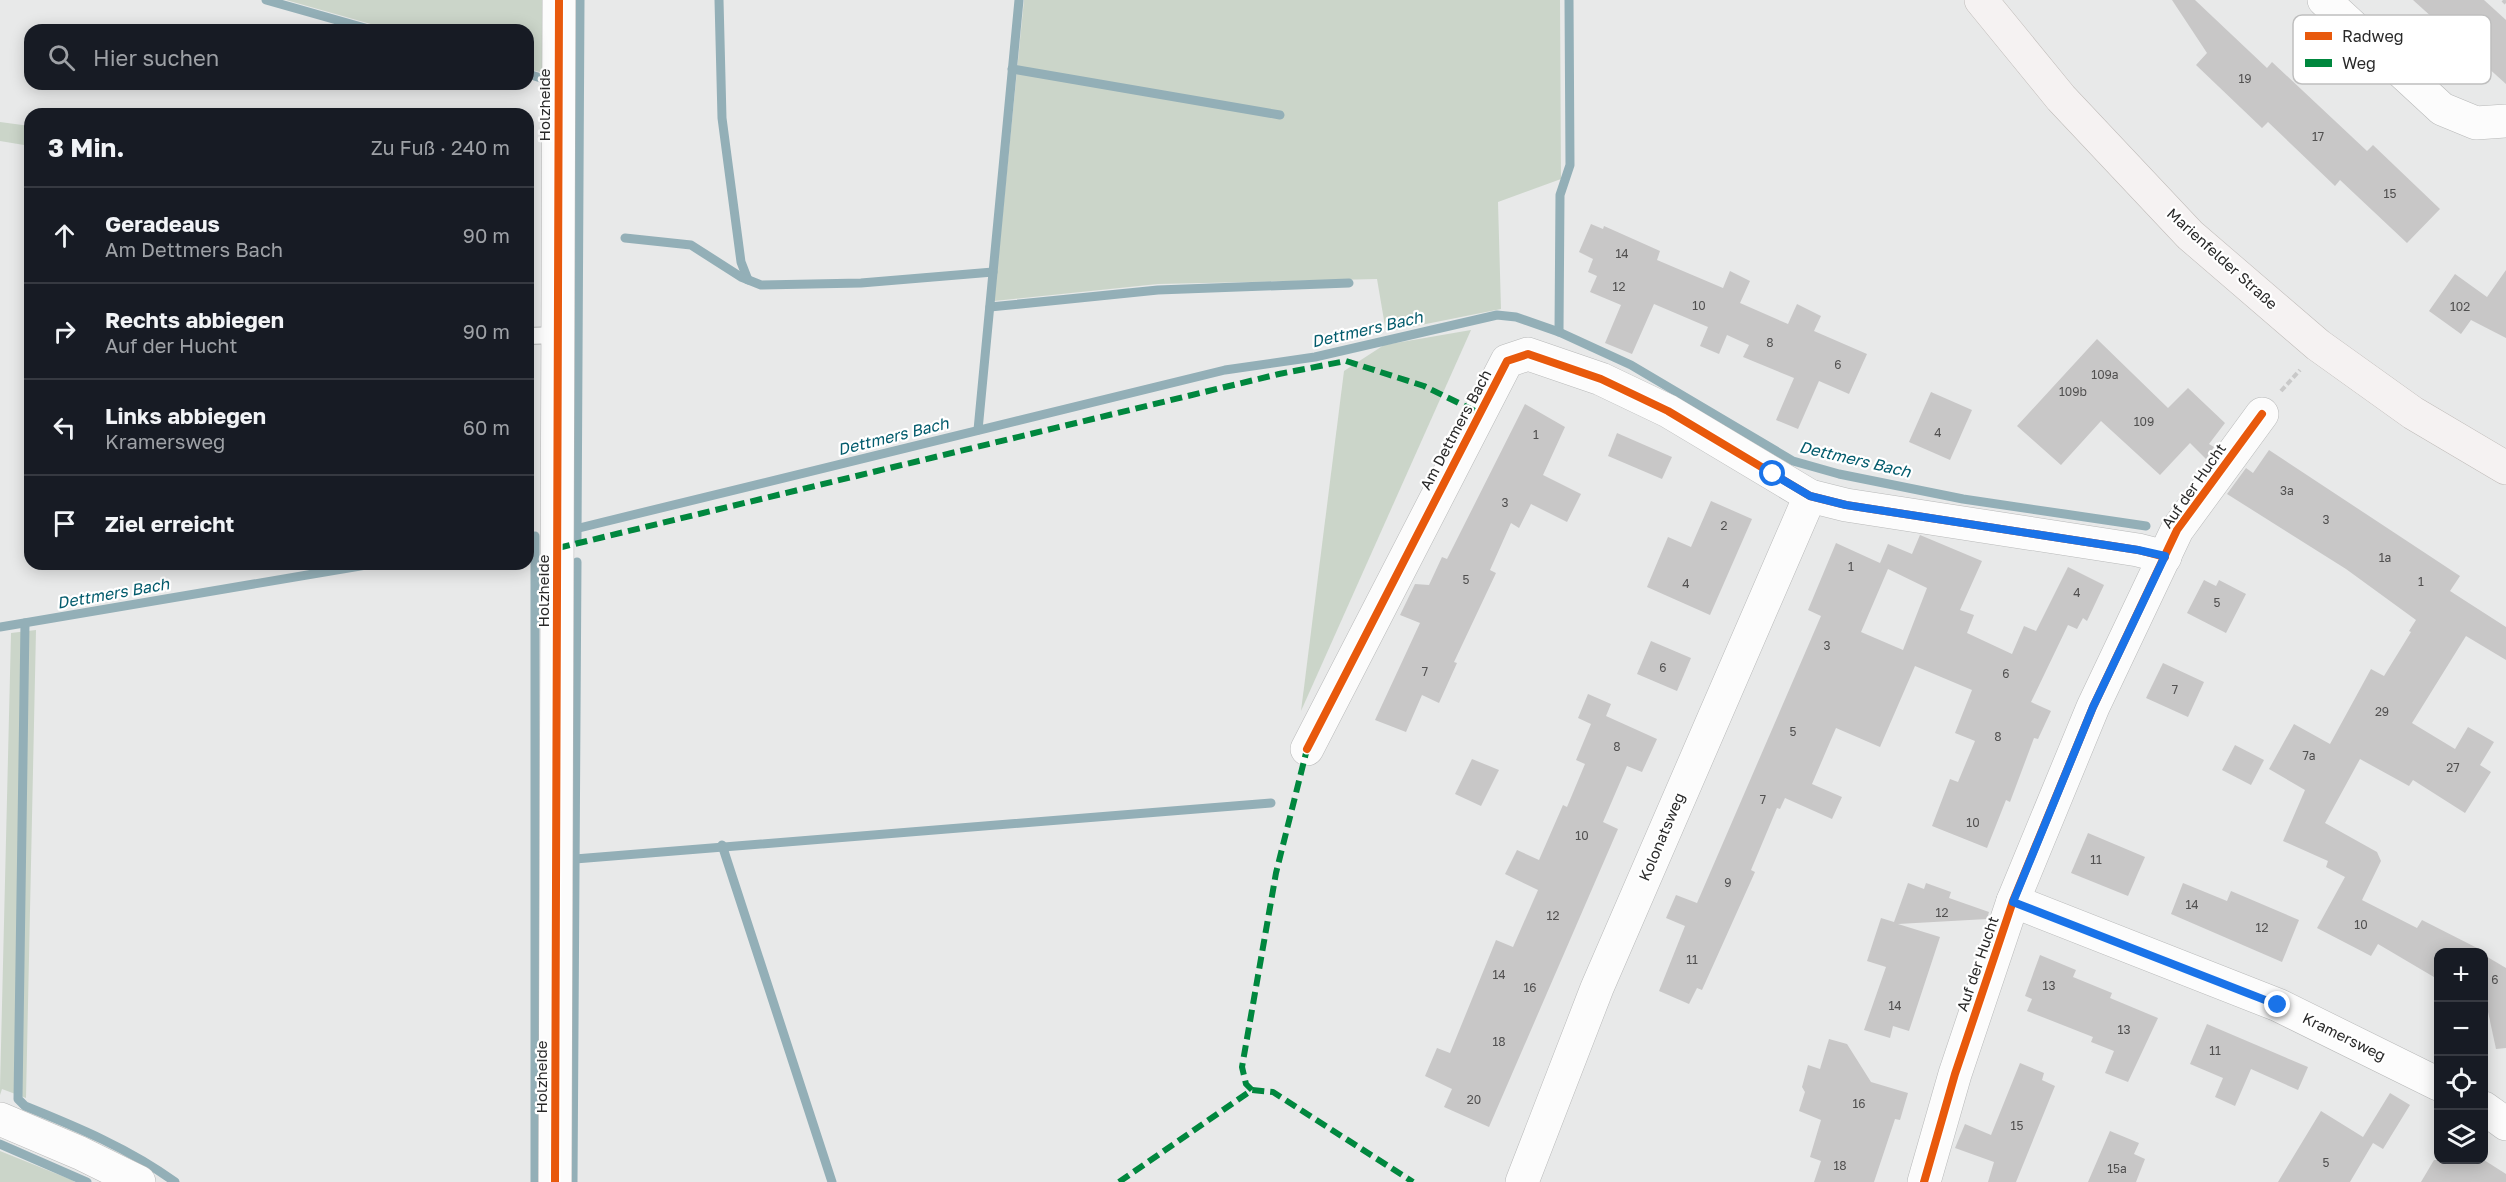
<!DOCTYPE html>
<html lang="de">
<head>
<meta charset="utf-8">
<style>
  :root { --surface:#171b24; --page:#242831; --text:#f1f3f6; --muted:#9ea1a6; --line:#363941 }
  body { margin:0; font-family:"Golos Text",sans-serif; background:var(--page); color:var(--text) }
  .controls { position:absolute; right:18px; bottom:18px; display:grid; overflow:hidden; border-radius:12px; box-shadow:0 3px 15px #0003 }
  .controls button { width:54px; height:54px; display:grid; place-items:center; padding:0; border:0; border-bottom:2px solid var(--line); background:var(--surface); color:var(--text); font:30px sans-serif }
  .stop { position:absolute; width:18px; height:18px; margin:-14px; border:4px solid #1a73e8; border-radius:50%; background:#fff }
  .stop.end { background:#1a73e8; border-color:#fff; box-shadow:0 2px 6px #0008 }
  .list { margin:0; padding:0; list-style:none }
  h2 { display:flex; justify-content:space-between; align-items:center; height:78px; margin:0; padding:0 24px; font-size:26px }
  h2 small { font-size:20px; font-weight:400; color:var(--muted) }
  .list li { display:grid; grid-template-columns:39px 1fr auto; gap:18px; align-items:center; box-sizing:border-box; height:96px; padding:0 24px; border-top:2px solid var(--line) }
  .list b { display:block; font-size:22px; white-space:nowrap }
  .list p { margin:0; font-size:20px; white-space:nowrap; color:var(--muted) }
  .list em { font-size:20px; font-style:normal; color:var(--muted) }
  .icon { flex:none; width:33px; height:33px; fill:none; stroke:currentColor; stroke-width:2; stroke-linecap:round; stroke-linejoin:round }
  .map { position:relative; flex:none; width:2506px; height:1182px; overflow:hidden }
  .search { position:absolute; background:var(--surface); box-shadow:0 3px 15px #0003; left:24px; top:24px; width:510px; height:66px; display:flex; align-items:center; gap:15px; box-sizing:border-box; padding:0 21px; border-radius:18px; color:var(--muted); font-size:22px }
  .panel { position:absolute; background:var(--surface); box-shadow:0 3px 15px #0003; left:24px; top:108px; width:510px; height:462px; border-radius:18px }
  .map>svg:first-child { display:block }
  .green { fill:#cbd5c9 }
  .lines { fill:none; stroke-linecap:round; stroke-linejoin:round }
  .stream { stroke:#93afb7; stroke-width:9 }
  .building { fill:#c8c7c7; fill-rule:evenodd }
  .service-casing { stroke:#b8b9b9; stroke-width:18 }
  .minor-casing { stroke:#b8b9b9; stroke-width:34 }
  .primary-casing { stroke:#c0bcb9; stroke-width:34 }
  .path { stroke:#c9c9c9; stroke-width:4; stroke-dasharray:6 3; stroke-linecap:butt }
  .service { stroke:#fcfcfc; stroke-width:16 }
  .minor { stroke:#fcfcfc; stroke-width:33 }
  .primary { stroke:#f5f2f2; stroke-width:33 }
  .quiet { stroke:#00873e; stroke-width:6; stroke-dasharray:12 6; stroke-linecap:butt }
  .cycleway-casing { stroke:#fff; stroke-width:11 }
  .cycleway { stroke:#e8590c; stroke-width:8 }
  .route { stroke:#1a73e8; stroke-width:8 }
  .labels { text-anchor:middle; stroke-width:4.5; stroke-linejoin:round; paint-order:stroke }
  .number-label { font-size:12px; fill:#515050 }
  .street-label { font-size:15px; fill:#292929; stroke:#fff }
  .water-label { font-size:16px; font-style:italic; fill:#025b6c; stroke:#fff }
  .key { fill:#fff; stroke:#bfbfbf; stroke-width:1.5 }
  .key-label { font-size:16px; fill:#292929 }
</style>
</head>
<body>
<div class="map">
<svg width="2506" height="1182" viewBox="0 0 2506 1182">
  <rect width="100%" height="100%" fill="#e8e9e9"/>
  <!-- green -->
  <g class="green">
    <polygon points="286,0 546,0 544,73 528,69 528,30 392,30"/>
    <polygon points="1024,0 1560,0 1561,179 1498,202 1501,309 1386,332 1377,279 1158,284 994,301"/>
    <polygon points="0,122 30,126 30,146 0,141"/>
    <polygon points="1471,330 1301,711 1344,371 1384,345"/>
    <polygon points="36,630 26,1098 2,1089 0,1095 0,1088 11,633"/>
    <polygon points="0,1151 72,1180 75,1182 0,1182"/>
  </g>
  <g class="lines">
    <!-- stream -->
    <g class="stream">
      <polyline points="266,0 372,30"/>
      <polyline points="719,0 722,118 741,262 748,280"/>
      <polyline points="1012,69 1280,115"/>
      <polyline points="528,74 544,79"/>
      <polyline points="625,238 691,245 741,277 761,285 861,283 993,272"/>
      <polyline points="990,307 1158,290 1349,283"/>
      <polyline points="1559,332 1560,195 1570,165 1569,0"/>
      <polyline points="978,430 1019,0"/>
      <polyline points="571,530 1225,370 1315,357 1497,315 1516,317 1559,332 1631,365 1793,461 1839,474 1963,499 2146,526"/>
      <polyline points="535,536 535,1182"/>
      <polyline points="577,539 580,0"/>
      <path d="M25 623 18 1099 25 1106C77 1127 130 1149 175 1182"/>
      <polyline points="0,627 372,564"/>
      <polyline points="722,845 832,1182"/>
      <polyline points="575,859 1271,803"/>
      <polyline points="0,1144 87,1182"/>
      <polyline points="573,1182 577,562"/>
    </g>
  </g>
  <!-- building -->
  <g class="building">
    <polygon points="2172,0 2195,0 2267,68 2272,62 2367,151 2373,145 2440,209 2407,243 2340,180 2335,186 2268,122 2262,128 2196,65 2207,53"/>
    <polygon points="2413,0 2484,0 2506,20 2506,84"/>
    <polygon points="1591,224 1603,229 1604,226 1660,251 1657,260 1723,288 1730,271 1750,281 1740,303 1788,324 1797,304 1821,316 1814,331 1867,354 1849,394 1819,381 1798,429 1776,420 1794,378 1743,357 1749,345 1727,335 1719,354 1700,346 1708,327 1654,304 1632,354 1605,343 1621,305 1590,292 1597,276 1588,272 1593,259 1579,252"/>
    <polygon points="2506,270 2506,338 2471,320 2461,334 2429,311 2455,274 2487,297"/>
    <polygon points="2097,339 2168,408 2188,388 2225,423 2209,444 2214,447 2206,459 2190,443 2160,475 2101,421 2061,465 2017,426"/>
    <polygon points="1931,392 1972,410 1950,460 1909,442"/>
    <polygon points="1525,404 1565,427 1543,475 1581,494 1567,522 1531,504 1519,528 1511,523 1490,570 1496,573 1454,662 1457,663 1439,703 1422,695 1406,732 1375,720 1420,623 1400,615 1415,584 1429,585 1442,557 1447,559"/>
    <polygon points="1617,433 1672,457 1662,479 1608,456"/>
    <polygon points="2269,450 2460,576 2450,591 2506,627 2506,660 2466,636 2412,723 2455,749 2468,727 2494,742 2480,765 2491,772 2465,813 2413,780 2409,786 2360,759 2325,823 2377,852 2381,861 2362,900 2417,928 2422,920 2485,952 2439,952 2439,980 2378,944 2371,956 2317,928 2345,877 2326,867 2328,861 2283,841 2305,790 2269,769 2294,724 2330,744 2371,669 2384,676 2411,632 2409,631 2416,620 2346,569 2227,494 2246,468 2253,473"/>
    <polygon points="1711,501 1752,519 1710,615 1647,587 1668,537 1691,547"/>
    <path d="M1920 535 1982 561 1960 610 1974 615 1967 633 2012 654 2024 626 2036 631 2068 567 2104 585 2087 621 2083 618 2077 629 2068 625 2031 702 2051 711 2038 739 2034 738 2010 802 2006 800 1987 848 1932 826 1950 779 1958 782 1975 741 1955 733 1972 690 1915 666 1880 747 1836 728 1812 784 1842 797 1832 819 1785 798 1780 809 1777 808 1751 870 1755 872 1702 990 1697 988 1689 1004 1659 991 1685 926 1666 918 1676 895 1697 903 1821 616 1808 610 1836 543 1880 563 1888 544 1912 554ZM1888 569 1927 588 1903 650 1861 632Z"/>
    <polygon points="2204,580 2216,586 2219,580 2246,594 2226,633 2187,613"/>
    <polygon points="1651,641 1691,658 1677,691 1637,674"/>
    <polygon points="2163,663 2204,682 2188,717 2146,698"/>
    <polygon points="1588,694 1611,704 1606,716 1657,739 1642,772 1627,766 1603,822 1618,829 1489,1127 1444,1107 1452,1089 1425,1076 1437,1048 1450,1053 1496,940 1513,947 1538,890 1505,874 1517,850 1539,860 1563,805 1567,807 1585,764 1576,760 1591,724 1578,718"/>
    <polygon points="2235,745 2264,760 2251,785 2222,770"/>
    <polygon points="1472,759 1499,770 1481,806 1455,794"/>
    <polygon points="2088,833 2145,857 2128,896 2071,873"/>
    <polygon points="1908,883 1924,889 1926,883 1951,892 1949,898 1989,912 1987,919 1898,924 1940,937 1909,1031 1893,1026 1890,1038 1864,1030 1886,967 1867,961 1881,918 1894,922"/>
    <polygon points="2183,883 2227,901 2231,891 2299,920 2282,962 2171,914"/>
    <polygon points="2040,955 2076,970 2073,977 2112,993 2110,998 2158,1018 2128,1082 2105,1073 2114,1051 2091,1042 2093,1037 2027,1011 2032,999 2025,996"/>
    <polygon points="2484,955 2506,968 2506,1048 2496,1049 2484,993"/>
    <polygon points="2207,1024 2308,1067 2298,1090 2251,1069 2235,1106 2215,1097 2223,1078 2190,1064"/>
    <polygon points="1829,1039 1847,1044 1871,1082 1908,1093 1900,1120 1895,1119 1874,1182 1814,1182 1821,1161 1810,1157 1821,1120 1799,1111 1805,1092 1802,1087 1808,1065 1820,1069"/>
    <polygon points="2020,1063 2044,1073 2042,1080 2055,1086 2016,1182 1988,1182 1994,1162 1955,1148 1965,1124 1991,1135"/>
    <polygon points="2390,1093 2410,1105 2383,1149 2373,1143 2350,1182 2278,1182 2321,1111 2363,1137"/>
    <polygon points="2110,1131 2139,1143 2134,1154 2145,1159 2136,1182 2088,1182"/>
    <polygon points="2434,1160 2484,1160 2506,1174 2506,1182 2421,1182"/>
  </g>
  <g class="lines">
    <defs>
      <polyline id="service" points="528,336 557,335"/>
      <g id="minor">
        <polyline points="2324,0 2442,109 2476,123 2506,121"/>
        <polyline points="1307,749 1507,361 1528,354 1601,379 1668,411 1810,496 1846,505 2138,550 2165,557"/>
        <polyline points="2013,901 2278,1005 2438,1084"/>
        <polyline points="2484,1108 2506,1124"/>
        <polyline points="0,1119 80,1153 139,1182"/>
        <polyline points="555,1182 559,0"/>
        <polyline points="1522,1182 1597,988 1810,496"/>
        <polyline points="1924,1182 1955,1074 2013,901 2093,707 2177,530 2262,414"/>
      </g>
      <polyline id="primary" points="1981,0 2061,98 2190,235 2318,345 2413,413 2506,468"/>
    </defs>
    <!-- service casing -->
    <use href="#service" class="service-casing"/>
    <!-- minor casing -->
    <use href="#minor" class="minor-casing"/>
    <!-- primary casing -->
    <use href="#primary" class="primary-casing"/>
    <!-- path -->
    <g class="path">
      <polyline points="2503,0 2506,3"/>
      <polyline points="2281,391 2300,370"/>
    </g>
    <!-- service -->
    <use href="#service" class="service"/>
    <!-- minor -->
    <use href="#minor" class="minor"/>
    <!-- primary -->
    <use href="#primary" class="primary"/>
    <!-- quiet -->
    <g class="quiet">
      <polyline points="558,548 1279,374 1346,361 1424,386 1479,413"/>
      <polyline points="1252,1090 1246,1084 1242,1067 1276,873 1307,749"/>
      <polyline points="1119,1182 1252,1090 1273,1092 1413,1182"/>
    </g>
    <defs>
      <g id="cycleway">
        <polyline points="1307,749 1507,361 1528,354 1601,379 1668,411 1810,496 1846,505 2138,550 2165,557"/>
        <polyline points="555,1182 559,0"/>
        <polyline points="1924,1182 1955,1074 2013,901 2093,707 2177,530 2262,414"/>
      </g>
    </defs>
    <!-- cycleway casing -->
    <use href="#cycleway" class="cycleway-casing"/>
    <!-- cycleway -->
    <use href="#cycleway" class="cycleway"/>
  </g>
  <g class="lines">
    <!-- route -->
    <polyline class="route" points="1773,474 1810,496 1846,505 2138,550 2165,556 2093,707 2013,902 2278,1005"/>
  </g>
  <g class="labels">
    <!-- number labels -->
    <g class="number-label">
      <text x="2245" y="83">19</text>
      <text x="2318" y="141">17</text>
      <text x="2390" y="198">15</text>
      <text x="1622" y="258">14</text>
      <text x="1619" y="291">12</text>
      <text x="1699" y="310">10</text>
      <text x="2460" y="311">102</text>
      <text x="1770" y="347">8</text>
      <text x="1838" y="369">6</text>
      <text x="2105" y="379">109a</text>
      <text x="2073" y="396">109b</text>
      <text x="2144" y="426">109</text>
      <text x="1938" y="437">4</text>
      <text x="1536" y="439">1</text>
      <text x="2287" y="495">3a</text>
      <text x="1505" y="507">3</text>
      <text x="2326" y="524">3</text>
      <text x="1724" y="530">2</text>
      <text x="2385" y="562">1a</text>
      <text x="1851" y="571">1</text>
      <text x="1466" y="584">5</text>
      <text x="2421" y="586">1</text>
      <text x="1686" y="588">4</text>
      <text x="2077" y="597">4</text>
      <text x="2217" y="607">5</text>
      <text x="1827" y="650">3</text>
      <text x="1663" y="672">6</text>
      <text x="1425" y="676">7</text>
      <text x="2006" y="678">6</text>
      <text x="2175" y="694">7</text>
      <text x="2382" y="716">29</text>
      <text x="1793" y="736">5</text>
      <text x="1998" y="741">8</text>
      <text x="1617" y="751">8</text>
      <text x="2309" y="760">7a</text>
      <text x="2453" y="772">27</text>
      <text x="1763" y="804">7</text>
      <text x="1973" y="827">10</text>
      <text x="1582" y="840">10</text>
      <text x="2096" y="864">11</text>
      <text x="1728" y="887">9</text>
      <text x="2192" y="909">14</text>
      <text x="1942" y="917">12</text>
      <text x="1553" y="920">12</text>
      <text x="2361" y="929">10</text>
      <text x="2262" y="932">12</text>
      <text x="1692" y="964">11</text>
      <text x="1499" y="979">14</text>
      <text x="2495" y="984">6</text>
      <text x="2049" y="990">13</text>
      <text x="1530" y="992">16</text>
      <text x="1895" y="1010">14</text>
      <text x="2124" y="1034">13</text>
      <text x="1499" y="1046">18</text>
      <text x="2215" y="1055">11</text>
      <text x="1474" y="1104">20</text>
      <text x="1859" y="1108">16</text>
      <text x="2017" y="1130">15</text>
      <text x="2326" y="1167">5</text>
      <text x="1840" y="1170">18</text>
      <text x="2117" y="1173">15a</text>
    </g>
    <!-- street labels -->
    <g class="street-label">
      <text transform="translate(545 105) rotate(-90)" y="5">Holzheide</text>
      <text transform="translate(2222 259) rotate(42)" y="5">Marienfelder Straße</text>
      <text transform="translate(1456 430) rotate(-62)" y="5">Am Dettmers Bach</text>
      <text transform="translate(2194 486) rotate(-55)" y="5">Auf der Hucht</text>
      <text transform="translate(544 591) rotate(-90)" y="5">Holzheide</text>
      <text transform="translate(1662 837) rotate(-67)" y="5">Kolonatsweg</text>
      <text transform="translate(1978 964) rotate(-71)" y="5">Auf der Hucht</text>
      <text transform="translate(2344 1037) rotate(26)" y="5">Kramersweg</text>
      <text transform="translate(542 1077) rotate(-90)" y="5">Holzheide</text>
    </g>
    <!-- water labels -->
    <g class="water-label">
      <text transform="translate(1367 329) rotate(-13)" y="6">Dettmers Bach</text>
      <text transform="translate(893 436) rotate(-14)" y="6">Dettmers Bach</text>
      <text transform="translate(1855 459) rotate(13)" y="6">Dettmers Bach</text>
      <text transform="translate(113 593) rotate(-10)" y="6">Dettmers Bach</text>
    </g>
  </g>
  <!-- legend -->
  <rect x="2293" y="15" width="198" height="69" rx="9" class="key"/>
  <rect x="2305" y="32" width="27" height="8" fill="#e8590c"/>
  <rect x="2305" y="59" width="27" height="8" fill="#00873e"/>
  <g class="key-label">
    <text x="2342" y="42">Radweg</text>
    <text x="2342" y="69">Weg</text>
  </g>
</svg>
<div class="controls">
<button>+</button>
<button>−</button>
<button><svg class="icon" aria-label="locate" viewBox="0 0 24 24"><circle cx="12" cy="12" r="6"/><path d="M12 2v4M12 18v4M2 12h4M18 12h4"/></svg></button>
<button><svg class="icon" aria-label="layers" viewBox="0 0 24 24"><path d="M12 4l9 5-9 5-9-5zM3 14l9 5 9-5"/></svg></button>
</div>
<div class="stop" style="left:1773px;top:474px"></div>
<div class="stop end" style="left:2278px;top:1005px"></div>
<div class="search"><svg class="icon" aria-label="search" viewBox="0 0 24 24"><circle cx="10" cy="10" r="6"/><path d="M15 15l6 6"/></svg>Hier suchen</div>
<section class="panel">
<h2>3 Min.<small>Zu Fuß · 240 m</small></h2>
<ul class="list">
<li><svg class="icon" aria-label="ahead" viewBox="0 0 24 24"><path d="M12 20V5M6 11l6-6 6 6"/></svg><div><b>Geradeaus</b><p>Am Dettmers Bach</p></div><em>90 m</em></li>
<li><svg class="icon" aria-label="right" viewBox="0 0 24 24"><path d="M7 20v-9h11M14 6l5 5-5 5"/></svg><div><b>Rechts abbiegen</b><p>Auf der Hucht</p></div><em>90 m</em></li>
<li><svg class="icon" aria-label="left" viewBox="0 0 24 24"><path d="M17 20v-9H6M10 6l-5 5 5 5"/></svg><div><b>Links abbiegen</b><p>Kramersweg</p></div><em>60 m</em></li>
<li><svg class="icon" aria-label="arrive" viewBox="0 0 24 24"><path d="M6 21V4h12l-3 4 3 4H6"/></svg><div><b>Ziel erreicht</b></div></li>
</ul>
</section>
</div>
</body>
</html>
